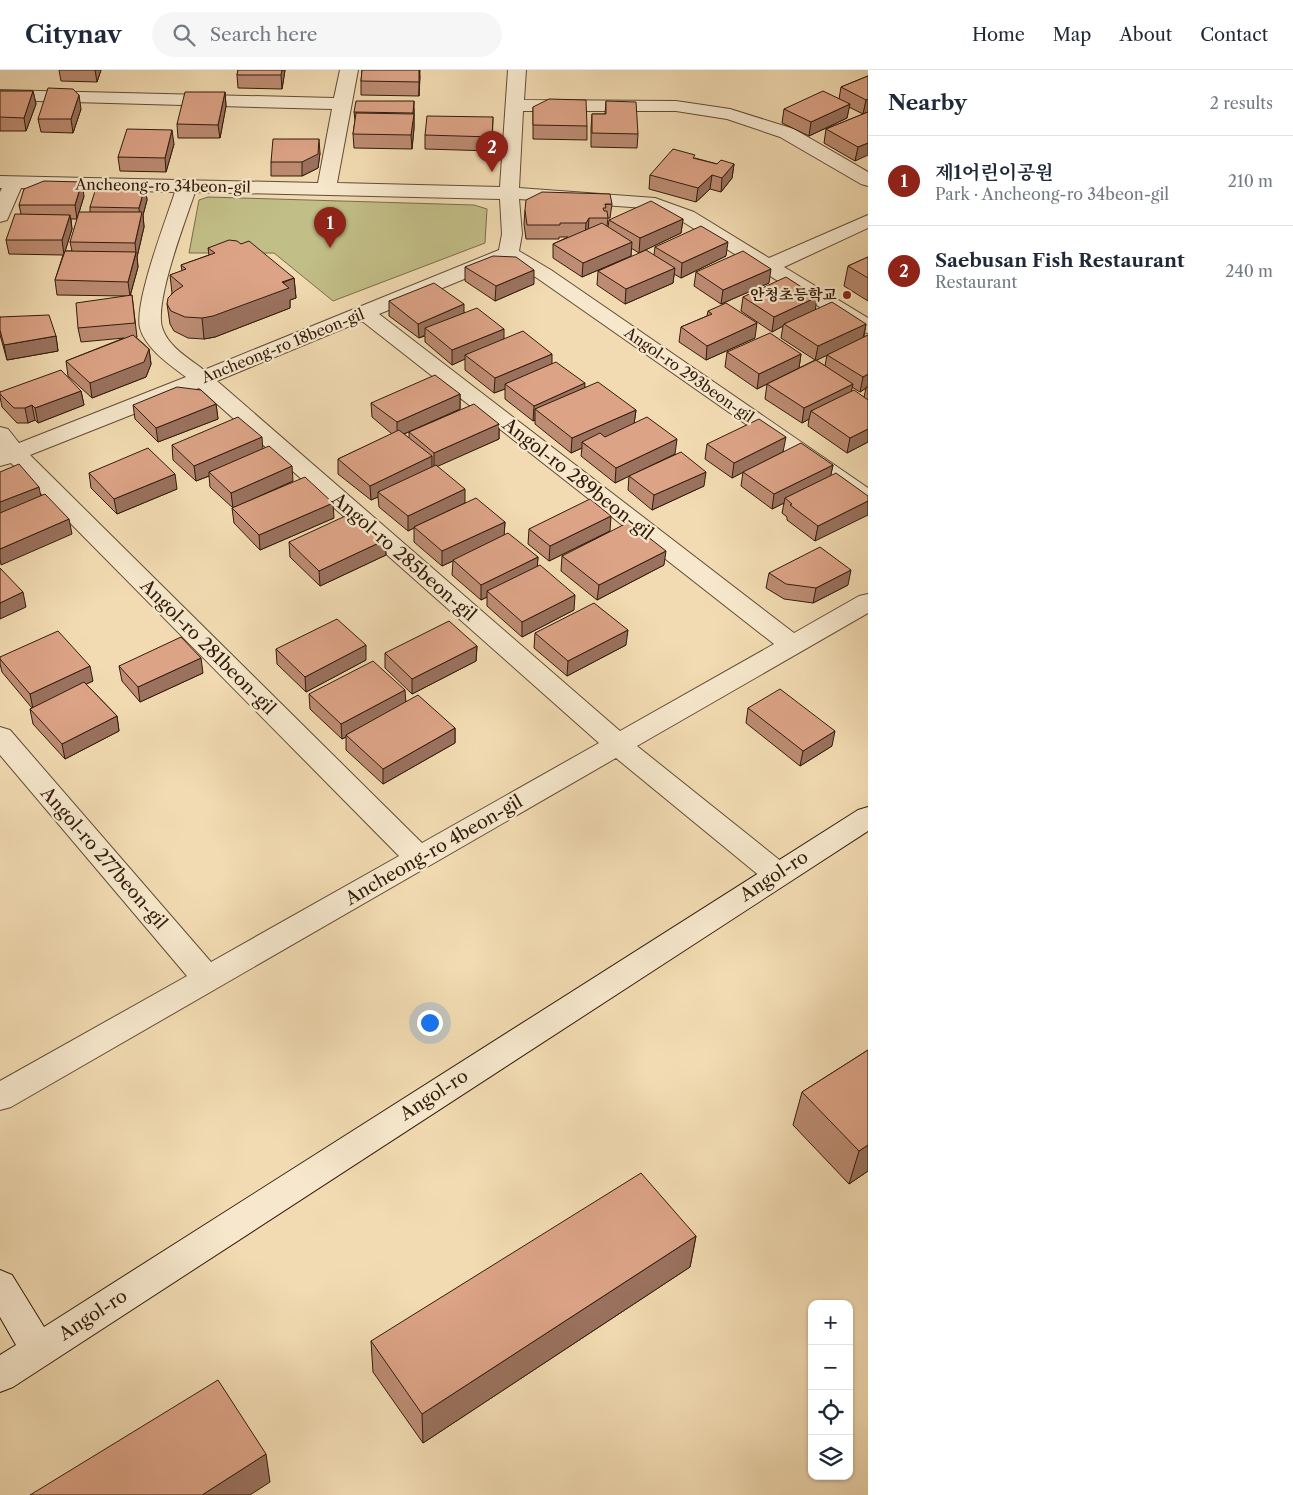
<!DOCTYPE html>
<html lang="en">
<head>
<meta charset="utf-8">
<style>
  :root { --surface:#fff; --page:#f6f6f7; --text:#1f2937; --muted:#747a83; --line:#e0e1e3; --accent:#8f2418 }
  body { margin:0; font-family:"Libre Caslon Text","Noto Serif KR",serif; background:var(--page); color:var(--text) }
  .controls { position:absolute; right:15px; bottom:15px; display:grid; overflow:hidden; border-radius:10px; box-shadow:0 1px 4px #0004 }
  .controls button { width:45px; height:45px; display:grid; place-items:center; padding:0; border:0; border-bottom:1px solid var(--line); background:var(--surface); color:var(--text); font:25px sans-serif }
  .you { position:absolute; left:429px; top:952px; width:18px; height:18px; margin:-12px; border:4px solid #fff; border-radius:50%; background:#1a73e8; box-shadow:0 0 0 8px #1a73e833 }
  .badge { display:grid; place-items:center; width:32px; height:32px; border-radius:50%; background:var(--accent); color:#fff; font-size:16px; font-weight:700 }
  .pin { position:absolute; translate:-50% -41px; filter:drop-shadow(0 1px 2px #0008) }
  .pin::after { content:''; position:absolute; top:26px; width:18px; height:15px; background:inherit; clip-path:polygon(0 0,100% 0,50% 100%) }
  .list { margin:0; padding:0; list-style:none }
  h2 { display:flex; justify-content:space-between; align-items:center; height:65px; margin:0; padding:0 20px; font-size:21px }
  h2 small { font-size:16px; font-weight:400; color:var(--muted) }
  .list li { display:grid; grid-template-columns:32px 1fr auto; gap:15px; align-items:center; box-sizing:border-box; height:90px; padding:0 20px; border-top:1px solid var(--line) }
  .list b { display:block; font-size:19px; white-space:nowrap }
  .list p { margin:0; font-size:16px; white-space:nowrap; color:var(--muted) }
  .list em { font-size:16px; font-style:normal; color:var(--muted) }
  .icon { flex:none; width:28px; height:28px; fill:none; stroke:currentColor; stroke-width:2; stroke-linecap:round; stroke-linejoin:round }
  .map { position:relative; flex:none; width:868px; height:1425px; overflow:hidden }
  header { display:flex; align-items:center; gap:30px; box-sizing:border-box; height:70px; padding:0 25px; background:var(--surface); border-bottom:1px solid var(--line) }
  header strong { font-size:24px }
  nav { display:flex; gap:28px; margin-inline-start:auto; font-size:18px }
  .search { width:350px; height:45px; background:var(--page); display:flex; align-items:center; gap:12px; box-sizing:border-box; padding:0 18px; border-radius:28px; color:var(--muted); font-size:19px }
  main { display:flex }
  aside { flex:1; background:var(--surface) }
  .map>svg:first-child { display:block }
  .green { fill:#c2be87; stroke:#7a6d49 }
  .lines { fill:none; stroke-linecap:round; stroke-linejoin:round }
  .minor-casing { stroke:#624c35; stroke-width:2 }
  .secondary-casing { stroke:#321c0b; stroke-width:2 }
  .minor { fill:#f7e8cd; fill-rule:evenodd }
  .secondary { fill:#f7e8cd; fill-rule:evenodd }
  .wall { fill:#bd8c73; stroke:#321c0b; fill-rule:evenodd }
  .shaded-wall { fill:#9a725e; stroke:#321c0b }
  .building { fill:#dca386; stroke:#321c0b }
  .poi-dot { fill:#8f2418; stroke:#f7e8cd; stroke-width:2 }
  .labels { text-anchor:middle; stroke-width:4.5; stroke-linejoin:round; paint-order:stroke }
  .far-street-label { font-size:15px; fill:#321c0b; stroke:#f7e8cd }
  .far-poi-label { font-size:15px; font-weight:bold; fill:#321c0b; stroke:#f7e8cd; text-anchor:end }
  .street-label { font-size:18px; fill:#321c0b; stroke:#f7e8cd }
</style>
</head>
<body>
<header>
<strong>Citynav</strong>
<div class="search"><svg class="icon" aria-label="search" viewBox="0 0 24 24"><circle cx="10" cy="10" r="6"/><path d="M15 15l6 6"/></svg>Search here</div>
<nav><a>Home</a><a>Map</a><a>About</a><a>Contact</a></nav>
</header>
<main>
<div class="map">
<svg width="868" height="1425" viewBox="0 0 868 1425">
  <rect width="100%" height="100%" fill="#f2dbb2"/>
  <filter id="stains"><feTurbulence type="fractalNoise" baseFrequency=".004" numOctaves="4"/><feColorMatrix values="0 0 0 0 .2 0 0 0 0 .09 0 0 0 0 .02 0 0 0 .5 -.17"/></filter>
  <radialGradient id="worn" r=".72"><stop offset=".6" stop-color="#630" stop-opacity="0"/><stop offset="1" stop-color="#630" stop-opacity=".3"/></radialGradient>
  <!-- green -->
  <polygon class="green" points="208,127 474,135 487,139 485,173 333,231 274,183 189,183 199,130"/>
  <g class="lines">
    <defs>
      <path id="minor" d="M340 0H358L337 113 500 117 508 0H526L524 30 676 31 730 39 794 59 868 102V116L861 114 780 67 727 49 676 41H523L519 118 655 128 694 142 769 188 868 145V158L784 197 868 248V263L860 262 680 150 645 138 519 129 522 164 519 181 551 200 868 418V436L860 434 537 208 508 191 379 244 794 563 859 526 868 524V543L637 676 787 796 791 804 787 812 777 815 767 812 616 688 11 1037 0 1040V1011L187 906 0 685V657L10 660 211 892 399 786 11 393 0 396V357L8 359 19 373 186 307C170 295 146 279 140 258 134 232 166 150 175 122L21 118 7 150 0 152V122L2 118H0V106L318 113 332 39 0 30V20L334 28ZM195 122 500 129 502 164 499 180 204 300C190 289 170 278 163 260 152 236 186 150 195 122ZM362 251 774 574 620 661 217 311ZM199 318 599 673 422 773 30 385Z"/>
      <polygon id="secondary" points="868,737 868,761 13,1317 0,1322 0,1285 16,1275 0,1247 0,1200 12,1205 44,1257 858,740"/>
    </defs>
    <!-- minor casing -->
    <use href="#minor" class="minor-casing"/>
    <!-- secondary casing -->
    <use href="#secondary" class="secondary-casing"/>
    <!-- minor -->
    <use href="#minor" class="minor"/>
    <!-- secondary -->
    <use href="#secondary" class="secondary"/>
  </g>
  <!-- wall -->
  <g class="wall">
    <polygon points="59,0 101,0 97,12 61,11"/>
    <polygon points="238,0 285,0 282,19 238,18 237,5"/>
    <polygon points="362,0 420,0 419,26 361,25 361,11"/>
    <polygon points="868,6 868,42 863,44 849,37 847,48 809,66 782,53 784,39 839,29 841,17"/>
    <polygon points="0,21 33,21 36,34 26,61 0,61"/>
    <polygon points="225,22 226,36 220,68 178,68 177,54"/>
    <polygon points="606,31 638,64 637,78 591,77 591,58 592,44 605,44"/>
    <polygon points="533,37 587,56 587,70 533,69"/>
    <polygon points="414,38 414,58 412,79 354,78 353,64 355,50 354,42"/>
    <polygon points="81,39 73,63 41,62 38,49"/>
    <polygon points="868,42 855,91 824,73 826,59"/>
    <polygon points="493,47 492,81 425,79 425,65"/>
    <polygon points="174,74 166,102 120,101 118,87"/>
    <polygon points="320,83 318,98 302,106 271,106 271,92"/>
    <polygon points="695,88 717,94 734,94 732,108 721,122 710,119 696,132 649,119 650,105"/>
    <polygon points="145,116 147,130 143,145 144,157 137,187 138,197 130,226 132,225 137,267 136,267 149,279 151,294 146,307 92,328 68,306 66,291 124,268 81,272 78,258 126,226 57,225 55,210 63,185 9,184 6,170 21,144 19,135 84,126 77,149 71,149 72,159 65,181 72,181 70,172 90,142 90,137"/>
    <polygon points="612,134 610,148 608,148 607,156 608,157 609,150 683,149 681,163 639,183 631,178 631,186 582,207 553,188 553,174 568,167 559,167 559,169 526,169 524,154 525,140"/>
    <polygon points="241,174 294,208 296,228 290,230 290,238 215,267 204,269 188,268 174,261 170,254 167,234 172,223 170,205 182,201 181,195 209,185 208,178"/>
    <polygon points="655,177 726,186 681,208 674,204 673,213 625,234 597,215 598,201 654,185"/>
    <polygon points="868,187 868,231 844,216 848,196"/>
    <polygon points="465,197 534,214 495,231 465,211"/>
    <polygon points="696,202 769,213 721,234 694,216"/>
    <path d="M743 227 815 239 866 254 864 267 868 265V372L847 383 808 356 809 349 802 353 765 329 767 314 815 290 781 268 783 256 772 262 741 241ZM827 285 825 296 816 290ZM852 317 860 322 866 318 864 327 851 321Z"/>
    <polygon points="389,231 464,242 504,269 552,294 585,317 636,340 634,353 675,384 645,398 704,416 652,440 628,420 629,406 615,413 581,386 582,378 571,383 535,354 535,350 533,351 505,329 505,319 494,323 465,300 465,289 452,295 425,272 425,266 419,268 389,246"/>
    <polygon points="708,241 755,268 706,290 679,272 681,257 707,246"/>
    <polygon points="0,247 56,266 58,281 7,290 0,265"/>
    <polygon points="727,282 801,284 799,298 757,319 725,297"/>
    <polygon points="81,321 84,335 38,353 35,350 28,353 17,353 2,337 0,327 0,322"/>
    <path d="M460 324V339L411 361 499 354V369L437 396 465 433 505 452 504 465 538 487 537 497 574 540 522 567 487 536V527L481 530 452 505 453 491 442 496 414 472V458L408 461 379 437 378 427 371 430 338 404V389L392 364 372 347 371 333ZM409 362V368L404 364Z"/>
    <polygon points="216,334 218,349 158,372 135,349 133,335"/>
    <polygon points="707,374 783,382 833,395 815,471 787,450 787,447 782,443 784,433 772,439 741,416 743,402 732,408 705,389"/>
    <polygon points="172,375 263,378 293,411 233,438 210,417 209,406 196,411 173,390"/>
    <polygon points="89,403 177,419 117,444 91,418"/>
    <polygon points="232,438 334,448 260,480 234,453"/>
    <polygon points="529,459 610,461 549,491 528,474"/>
    <polygon points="385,470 386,485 320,516 290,487 289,472"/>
    <polygon points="562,486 664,495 597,530 561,501"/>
    <polygon points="769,503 848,515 813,533 784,529 766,518"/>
    <polygon points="535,563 626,575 567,606 534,578"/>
    <polygon points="477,576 476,591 412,624 385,598 385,583"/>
    <polygon points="276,579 366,590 306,622 277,594"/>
    <polygon points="0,587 93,611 86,614 117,646 119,661 65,689 33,654 30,639 32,638 2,602 0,594"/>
    <polygon points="119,596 203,603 140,632 122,611"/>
    <polygon points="309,624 406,631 455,658 455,673 383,714 346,680 346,667 342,669 310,639"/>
    <polygon points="748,638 832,676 800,696 746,653"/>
    <polygon points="868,980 868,1101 849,1114 793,1055 802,1022"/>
    <polygon points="696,1166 690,1197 423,1373 373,1302 371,1271"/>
  </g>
  <!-- shaded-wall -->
  <g class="shaded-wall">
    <polygon points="95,0 101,0 97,12"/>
    <polygon points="282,0 285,0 282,19 281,5"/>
    <polygon points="419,0 420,7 419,26"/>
    <polygon points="33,21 36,34 26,61 24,48"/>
    <polygon points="225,22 226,36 220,68 218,55"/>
    <polygon points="79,25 81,39 73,63 71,49"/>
    <polygon points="868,29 868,42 863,44 866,30"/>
    <polygon points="414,31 414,58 412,79 411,65"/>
    <polygon points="850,34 847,48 809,66 811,52"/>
    <polygon points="172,60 174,74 166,102 165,88"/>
    <polygon points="319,69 320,83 318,98 302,106 302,92"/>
    <polygon points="868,73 868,85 855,91 858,77"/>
    <polygon points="734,94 732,108 721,122 722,108"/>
    <polygon points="712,105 710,119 696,132 698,118"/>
    <polygon points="82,112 84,126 77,149 75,135"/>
    <polygon points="145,116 147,130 143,145 144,157 137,187 138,197 130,226 128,212 136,183 135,173 140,151 139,138"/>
    <polygon points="70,145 72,159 64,185 62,170"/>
    <polygon points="589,148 588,163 585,167 586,153"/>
    <polygon points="683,149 681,163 639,183 640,168"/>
    <polygon points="632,172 631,186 582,207 583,193"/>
    <polygon points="728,172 726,186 681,208 682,193"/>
    <polygon points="675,198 673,213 625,234 626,219"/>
    <polygon points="771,199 769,213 721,234 723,220"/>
    <polygon points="534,200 534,214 495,231 496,216"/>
    <polygon points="294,208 296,228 290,230 290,238 215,267 204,269 202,248"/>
    <polygon points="817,227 815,242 784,254 783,256 772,262 774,247"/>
    <polygon points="464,234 464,249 425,258 425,265 419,268 418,254"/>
    <polygon points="757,253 755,268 706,290 707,276"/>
    <polygon points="866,254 863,268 815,291 818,276"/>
    <polygon points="504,259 504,273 465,285 465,289 452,295 452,280"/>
    <polygon points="56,266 58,281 7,290 4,275"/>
    <polygon points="149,279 151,294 146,307 92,328 90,313"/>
    <polygon points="552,284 552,298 505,314 505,319 494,323 495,308"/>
    <polygon points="801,284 799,298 757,319 759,304"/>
    <polygon points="868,304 868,317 866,317 866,318 860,322 863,307"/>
    <polygon points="585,313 584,328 535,339 535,350 533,351 534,336"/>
    <polygon points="853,314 850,328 811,341 809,349 802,353 804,338"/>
    <polygon points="81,321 84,335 38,353 35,338"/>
    <polygon points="460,324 460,339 397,367 397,352"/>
    <polygon points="216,334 218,349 158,372 156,358"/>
    <polygon points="32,335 35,350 28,353 25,338"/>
    <polygon points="636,340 634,355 587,376 582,372 582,378 571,383 572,368"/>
    <polygon points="499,354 499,369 434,398 434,383"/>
    <polygon points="868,359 868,372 847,383 850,368"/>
    <polygon points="262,367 263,382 209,402 209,406 196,411 194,396"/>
    <polygon points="786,367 783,382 732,408 734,393"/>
    <polygon points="677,369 675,384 615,413 616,398"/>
    <polygon points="432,386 432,401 378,422 378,427 371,430 370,416"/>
    <polygon points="833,395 830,409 785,428 784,433 772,439 774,424"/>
    <polygon points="292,396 293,411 233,438 231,423"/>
    <polygon points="706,402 704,416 652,440 654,425"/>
    <polygon points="175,404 177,419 117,444 114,429"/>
    <polygon points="39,417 42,432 0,449 0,432"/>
    <polygon points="465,419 465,433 414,457 414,458 408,461 408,446"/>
    <polygon points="868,431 868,445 815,471 818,456"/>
    <polygon points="333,433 334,448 260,480 259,465"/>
    <polygon points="611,446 610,461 549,491 550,476"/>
    <polygon points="69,449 72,464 1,495 0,489 0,479"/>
    <polygon points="505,452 504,467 442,496 442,481"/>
    <polygon points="385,470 386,485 320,516 319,501"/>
    <polygon points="666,481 664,495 597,530 599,515"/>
    <polygon points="538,487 537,502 487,521 487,527 481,530 481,515"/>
    <polygon points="851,500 848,515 813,533 816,518"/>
    <polygon points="23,522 26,537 0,549 0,533"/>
    <polygon points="575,525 574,540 522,567 522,552"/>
    <polygon points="628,560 626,575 567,606 568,591"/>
    <polygon points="366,575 366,590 306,622 305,607"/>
    <polygon points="477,576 476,591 412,624 412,609"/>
    <polygon points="201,588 203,603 140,632 138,617"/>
    <polygon points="90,596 93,611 33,639 30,624"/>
    <polygon points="405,620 406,635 346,665 346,667 342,669 341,654"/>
    <polygon points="117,646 119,661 65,689 62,674"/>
    <polygon points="455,658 455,673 383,714 383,699"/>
    <polygon points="835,661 832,676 800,696 803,681"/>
    <polygon points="868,1075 868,1101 849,1114 859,1081"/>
    <polygon points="696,1166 690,1197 423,1373 422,1344"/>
    <polygon points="266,1384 270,1412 250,1425 202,1425"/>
  </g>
  <!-- building -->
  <g class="building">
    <polygon points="238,0 282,0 281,5 237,5"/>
    <polygon points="362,0 419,0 419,12 361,11"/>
    <polygon points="868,6 868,29 866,30 841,17"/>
    <polygon points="48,18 73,19 79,25 71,49 38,49"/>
    <polygon points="0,21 33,21 24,48 0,47"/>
    <polygon points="823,21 850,34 811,52 784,39"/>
    <polygon points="185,22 225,22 218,55 177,54"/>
    <polygon points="549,29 586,30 587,56 533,55 533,37"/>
    <polygon points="356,31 414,31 413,43 354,42"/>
    <polygon points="606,31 636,32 638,64 592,63 592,44 606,44"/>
    <polygon points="868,42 868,73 858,77 826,59"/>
    <polygon points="356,43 414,44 411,65 353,64"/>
    <polygon points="427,46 493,47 492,67 425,65"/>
    <polygon points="127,59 172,60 165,88 118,87"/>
    <polygon points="273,69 319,69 318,84 302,92 271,92"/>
    <polygon points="673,79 695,85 693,88 717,94 721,90 734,94 722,108 712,105 698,118 650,105"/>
    <polygon points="44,111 82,112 75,135 19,135 24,119"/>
    <polygon points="97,115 145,116 139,138 90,137"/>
    <polygon points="542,122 610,124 612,134 605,134 606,138 603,138 604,141 607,141 608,148 589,148 586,153 560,153 560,155 527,155 525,140 526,130"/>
    <polygon points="651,131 683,149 640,168 609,150"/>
    <polygon points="79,142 142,142 135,173 70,172"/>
    <polygon points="15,144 70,145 62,170 6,170"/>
    <polygon points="602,153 632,172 583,193 553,174"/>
    <polygon points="701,156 728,172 682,193 655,177"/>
    <polygon points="229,170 237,171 241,174 249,171 294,208 282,212 289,218 213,246 202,248 185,247 171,241 167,234 168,228 175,221 183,216 170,205 186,199 181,195 215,183 208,178"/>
    <polygon points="646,180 675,198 626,219 598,201"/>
    <polygon points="65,181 136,182 128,212 55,210"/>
    <polygon points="743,181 771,199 723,220 696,202"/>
    <polygon points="493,186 516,187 534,200 496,216 465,197"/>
    <polygon points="868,187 868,208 848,196"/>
    <polygon points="786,207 817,227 774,247 743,227"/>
    <polygon points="434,213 464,234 418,254 389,231"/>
    <polygon points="132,225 135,253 78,258 76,233"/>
    <polygon points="832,232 866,254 818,276 784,254"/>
    <polygon points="726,233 757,253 707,276 681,257 712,244 708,241"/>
    <polygon points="477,238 504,259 452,280 425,258"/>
    <polygon points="49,245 56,266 4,275 0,260 0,247"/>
    <polygon points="523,261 552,284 495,308 465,285"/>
    <polygon points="770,263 801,284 759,304 727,282"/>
    <polygon points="133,265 149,279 144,292 90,313 66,291"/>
    <polygon points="868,265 868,304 863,307 827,285"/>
    <polygon points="816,290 853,314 804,338 767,314"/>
    <polygon points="556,292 585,313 534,336 505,314"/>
    <polygon points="61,300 81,321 35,338 32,335 25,338 14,338 0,324 0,322"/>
    <polygon points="435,305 460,324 397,352 371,333"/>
    <polygon points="598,312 636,340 572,368 535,339"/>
    <polygon points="177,317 201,320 216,334 156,358 133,335"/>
    <polygon points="854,320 868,330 868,359 850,368 811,341"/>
    <polygon points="474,334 499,354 434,383 409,362"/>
    <polygon points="238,347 262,367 194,396 172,375"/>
    <polygon points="647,347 677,369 616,398 582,372 600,363 605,367"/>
    <polygon points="759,349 786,367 734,393 707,374"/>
    <polygon points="399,360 432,386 370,416 338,389"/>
    <polygon points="801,373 833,395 774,424 743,402"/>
    <polygon points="269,376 292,396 231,423 209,402"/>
    <polygon points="148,378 175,404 114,429 89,403"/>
    <polygon points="681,382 706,402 654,425 629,406"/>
    <polygon points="19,394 39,417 0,432 0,402"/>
    <polygon points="436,395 465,419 408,446 378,422"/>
    <polygon points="836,403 868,426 868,431 818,456 790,435 792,434 785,428"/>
    <polygon points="305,407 333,433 259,465 232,438"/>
    <polygon points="45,424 69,449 0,479 0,443"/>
    <polygon points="476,428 505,452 442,481 414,457"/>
    <polygon points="590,429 611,446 550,476 529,459"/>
    <polygon points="354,442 385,470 319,501 289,472"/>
    <polygon points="629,452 666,481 599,515 562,486"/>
    <polygon points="508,463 538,487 481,515 453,490"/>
    <polygon points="820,477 851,500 816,518 786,514 769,503"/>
    <polygon points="540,495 575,525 522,552 487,521"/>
    <polygon points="0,498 23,522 0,533"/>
    <polygon points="594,533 628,560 568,591 535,563"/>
    <polygon points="337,549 366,575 305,607 276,579"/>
    <polygon points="449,551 477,576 412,609 385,583"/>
    <polygon points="58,561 90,596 30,624 0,589 0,587"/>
    <polygon points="181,567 201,588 138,617 119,596"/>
    <polygon points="373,591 405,620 341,654 309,624"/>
    <polygon points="84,612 117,646 62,674 30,639"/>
    <polygon points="780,619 835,661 803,681 748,638"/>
    <polygon points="418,625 455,658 383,699 346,665"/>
    <polygon points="868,980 868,1075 859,1081 802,1022"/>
    <polygon points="641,1103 696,1166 422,1344 371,1271"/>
    <polygon points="218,1310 266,1384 202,1425 30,1425"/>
  </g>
  <!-- markers -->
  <circle class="poi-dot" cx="847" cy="225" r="5"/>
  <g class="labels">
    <!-- far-street labels -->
    <g class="far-street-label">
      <text transform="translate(163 116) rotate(1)" y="5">Ancheong-ro 34beon-gil</text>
      <text transform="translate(283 276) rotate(-22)" y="5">Ancheong-ro 18beon-gil</text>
      <text transform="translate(689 305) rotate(35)" y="5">Angol-ro 293beon-gil</text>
    </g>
    <!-- far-poi labels -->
    <g class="far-poi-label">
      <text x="837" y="230">안청초등학교</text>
    </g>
    <!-- street labels -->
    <g class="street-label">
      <text transform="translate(578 409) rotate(38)" y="6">Angol-ro 289beon-gil</text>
      <text transform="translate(404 487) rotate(41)" y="6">Angol-ro 285beon-gil</text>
      <text transform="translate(208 577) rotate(45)" y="6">Angol-ro 281beon-gil</text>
      <text transform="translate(434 780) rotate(-30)" y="6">Ancheong-ro 4beon-gil</text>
      <text transform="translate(104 788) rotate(49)" y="6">Angol-ro 277beon-gil</text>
      <text transform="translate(774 806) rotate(-33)" y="6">Angol-ro</text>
      <text transform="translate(434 1025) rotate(-33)" y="6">Angol-ro</text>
      <text transform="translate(93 1245) rotate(-33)" y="6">Angol-ro</text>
    </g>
  </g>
  <rect width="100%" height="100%" filter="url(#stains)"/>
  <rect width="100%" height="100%" fill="url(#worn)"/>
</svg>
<div class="controls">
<button>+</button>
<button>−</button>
<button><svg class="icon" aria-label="locate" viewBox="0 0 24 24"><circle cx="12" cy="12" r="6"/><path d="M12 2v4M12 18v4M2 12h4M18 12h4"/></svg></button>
<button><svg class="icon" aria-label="layers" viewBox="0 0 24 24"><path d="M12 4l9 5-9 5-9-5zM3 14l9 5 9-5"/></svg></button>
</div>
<div class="you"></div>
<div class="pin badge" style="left:330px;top:178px">1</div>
<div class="pin badge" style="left:492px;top:102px">2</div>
</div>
<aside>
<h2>Nearby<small>2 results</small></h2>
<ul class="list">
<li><span class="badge">1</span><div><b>제1어린이공원</b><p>Park · Ancheong-ro 34beon-gil</p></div><em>210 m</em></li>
<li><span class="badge">2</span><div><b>Saebusan Fish Restaurant</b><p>Restaurant</p></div><em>240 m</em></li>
</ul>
</aside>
</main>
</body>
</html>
